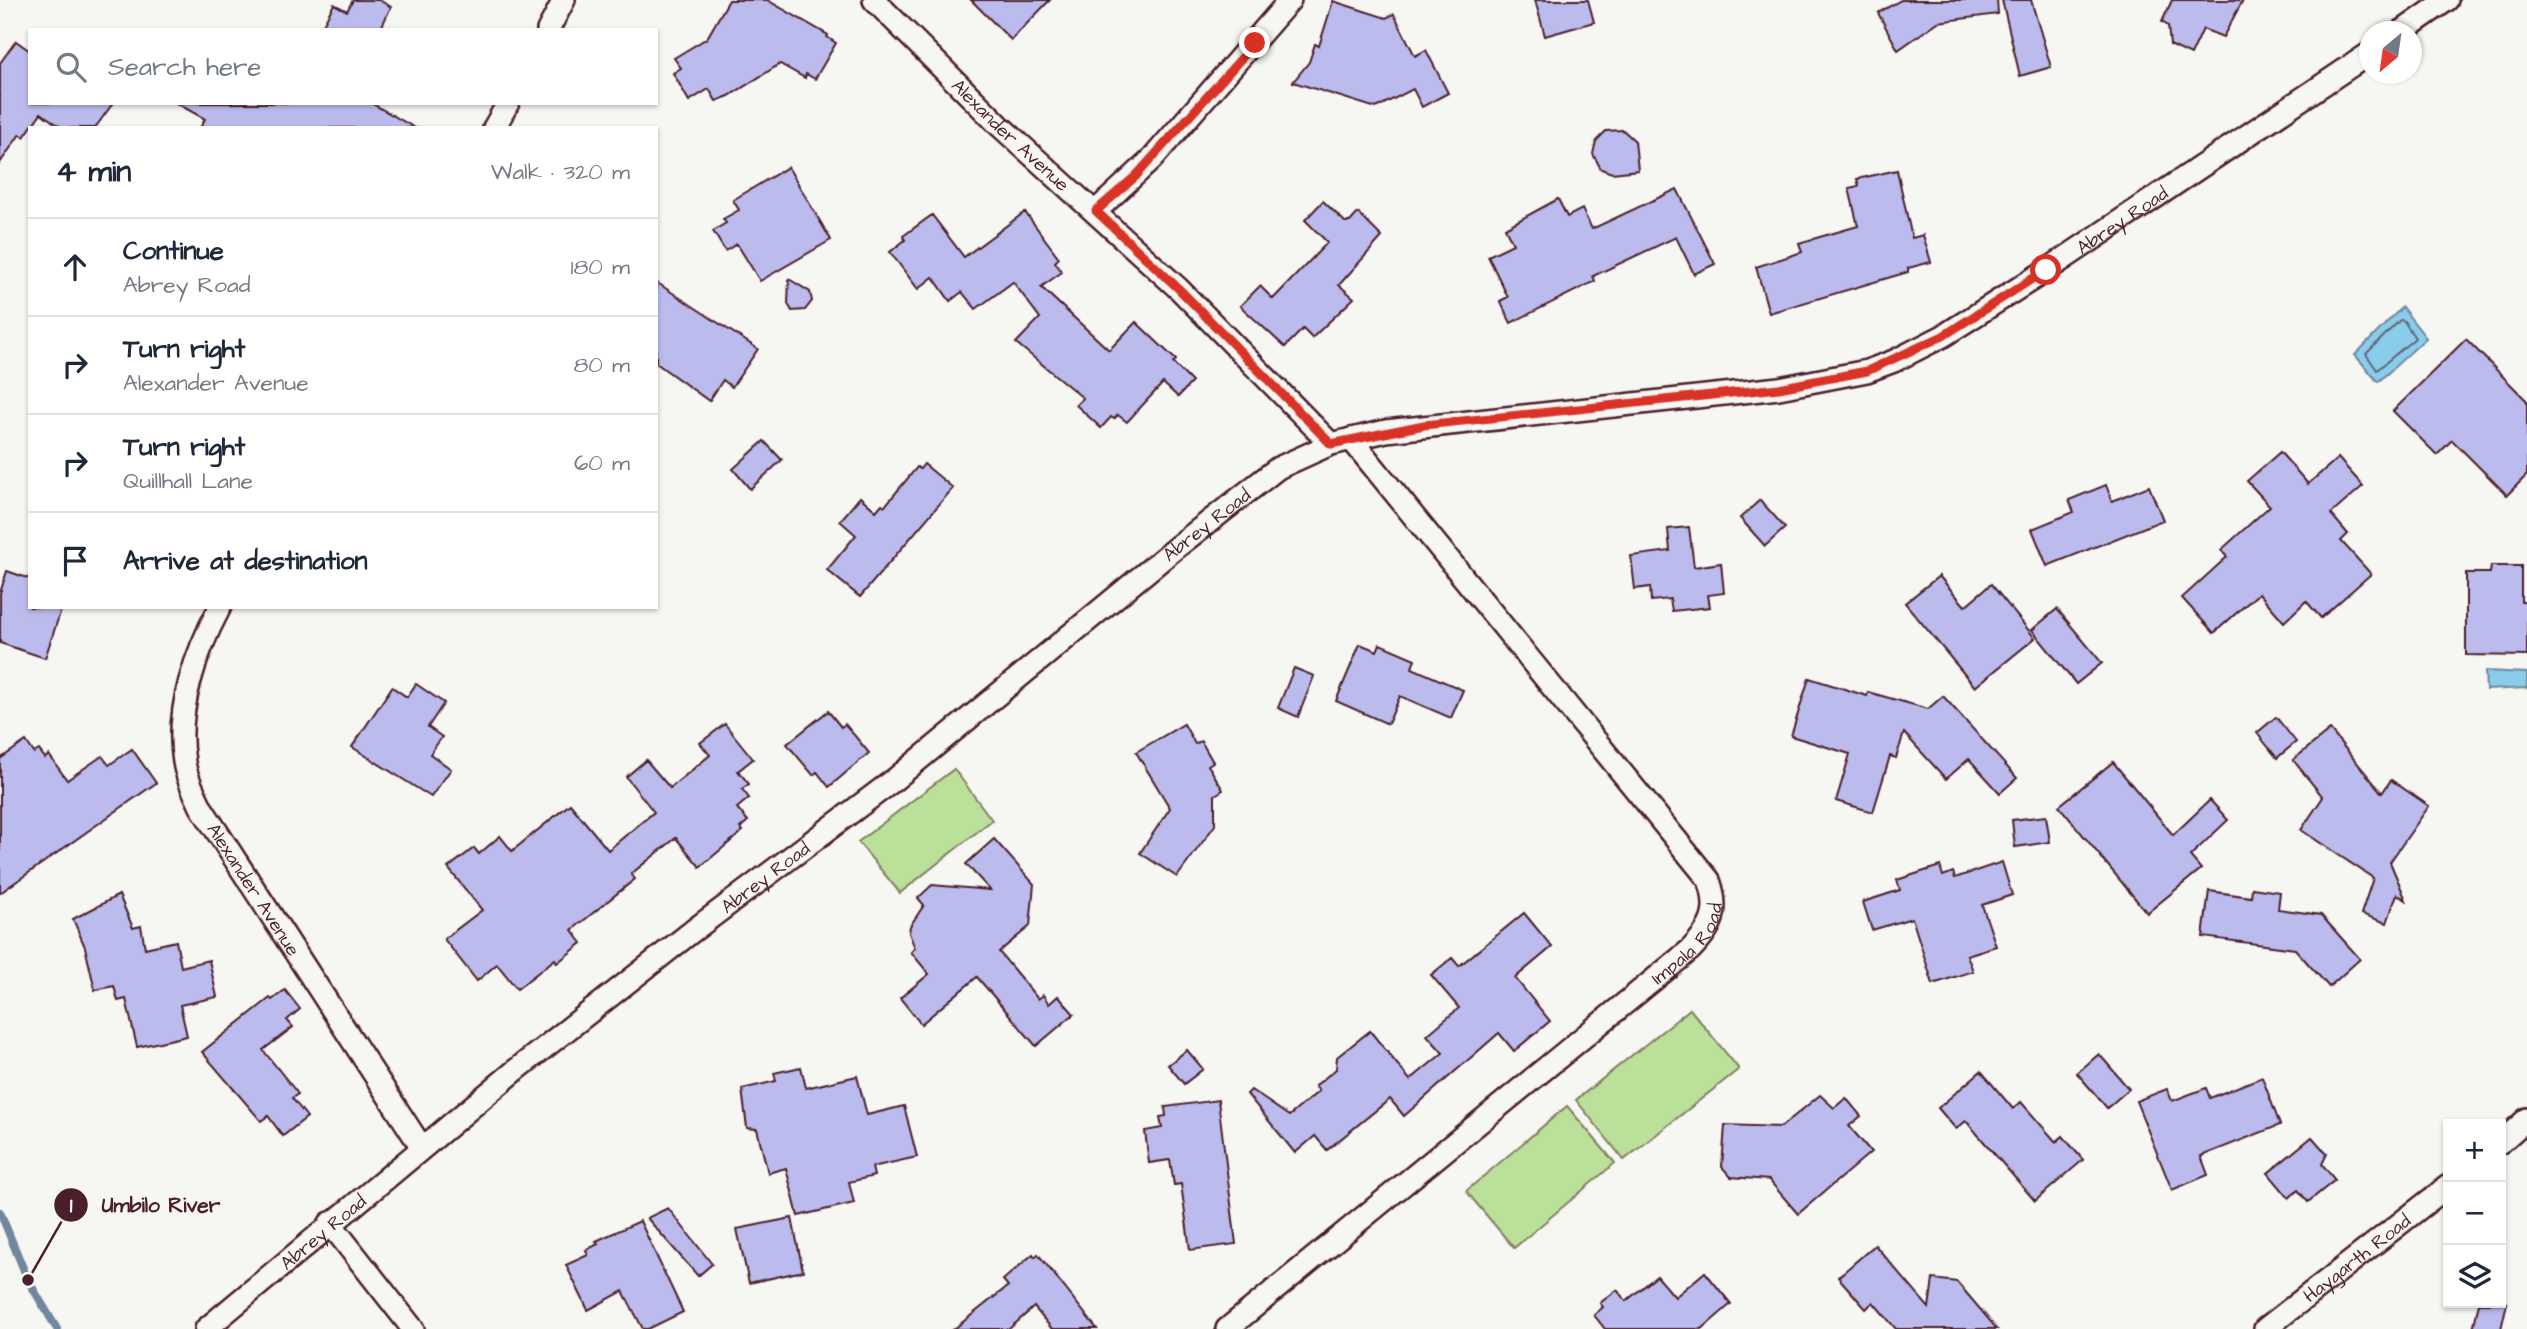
<!DOCTYPE html>
<html lang="en">
<head>
<meta charset="utf-8">
<style>
  :root { --surface:#fff; --page:#f2f2f3; --text:#1f2937; --muted:#747a83; --line:#e0e1e3 }
  body { margin:0; font-family:"Architects Daughter",sans-serif; background:var(--page); color:var(--text) }
  .controls { position:absolute; right:21px; bottom:21px; display:grid; overflow:hidden; border-radius:0px; box-shadow:0 2px 5px #0004 }
  .controls button { width:63px; height:63px; display:grid; place-items:center; padding:0; border:0; border-bottom:2px solid var(--line); background:var(--surface); color:var(--text); font:35px sans-serif }
  .compass { position:absolute; left:2359px; top:21px; width:63px; height:63px; border-radius:50%; background:var(--surface); box-shadow:0 2px 5px #0004; rotate:209deg }
  .stop { position:absolute; width:21px; height:21px; margin:-16px; border:5px solid #d93025; border-radius:50%; background:#fff }
  .stop.end { background:#d93025; border-color:#fff; box-shadow:0 2px 7px #0008 }
  .list { margin:0; padding:0; list-style:none }
  h2 { display:flex; justify-content:space-between; align-items:center; height:91px; margin:0; padding:0 28px; font-size:30px }
  h2 small { font-size:23px; font-weight:400; color:var(--muted) }
  .list li { display:grid; grid-template-columns:46px 1fr auto; gap:21px; align-items:center; box-sizing:border-box; height:98px; padding:0 28px; border-top:2px solid var(--line) }
  .list b { display:block; font-size:26px; white-space:nowrap }
  .list p { margin:0; font-size:23px; white-space:nowrap; color:var(--muted) }
  .list em { font-size:23px; font-style:normal; color:var(--muted) }
  .icon { flex:none; width:38px; height:38px; fill:none; stroke:currentColor; stroke-width:2; stroke-linecap:round; stroke-linejoin:round }
  .map { position:relative; flex:none; width:2527px; height:1329px; overflow:hidden }
  .search { position:absolute; background:var(--surface); box-shadow:0 2px 5px #0004; left:28px; top:28px; width:630px; height:77px; display:flex; align-items:center; gap:18px; box-sizing:border-box; padding:0 24px; border-radius:0px; color:var(--muted); font-size:26px }
  .panel { position:absolute; background:var(--surface); box-shadow:0 2px 5px #0004; left:28px; top:126px; width:630px; height:483px; border-radius:0px }
  .map>svg:first-child { display:block }
  .green { fill:#bbe09a; stroke:#828062; stroke-width:2 }
  .water { fill:#89cdea; stroke:#70879e; stroke-width:2 }
  .lines { fill:none; stroke-linecap:round; stroke-linejoin:round }
  .shore { stroke:#636577; stroke-width:2 }
  .stream { stroke:#70879e; stroke-width:8 }
  .building { fill:#bcbbed; stroke:#4a1f2b; stroke-width:2 }
  .minor-casing { stroke:#4a1f2b; stroke-width:26 }
  .minor { stroke:#f6f6f2; stroke-width:21 }
  .route { stroke:#d93025; stroke-width:9 }
  .labels { text-anchor:middle; stroke-width:6; stroke-linejoin:round; paint-order:stroke }
  .street-label { font-size:19px; fill:#4a1f2b; stroke:#f6f6f2 }
  .leader { fill:none; stroke:#4a1f2b; stroke-width:2.5 }
  .callout-dot { fill:#4a1f2b; stroke:#f6f6f2; stroke-width:2.5 }
  .mark-label { font-size:21px; text-anchor:middle; font-weight:bold; fill:#fff }
  .callout-label { font-size:21px; text-anchor:middle; font-weight:bold; fill:#4a1f2b; stroke:#f6f6f2; stroke-width:6; stroke-linejoin:round; paint-order:stroke }
</style>
</head>
<body>
<div class="map">
<svg width="2527" height="1329" viewBox="0 0 2527 1329">
  <rect width="100%" height="100%" fill="#f6f6f2"/>
  <filter id="ink" filterUnits="userSpaceOnUse"><feTurbulence type="fractalNoise" baseFrequency=".0143" numOctaves="2"/><feDisplacementMap in="SourceGraphic" scale="14" xChannelSelector="R" yChannelSelector="G"/><feConvolveMatrix kernelMatrix="1 2 1 2 8 2 1 2 1" color-interpolation-filters="sRGB"/></filter>
  <g filter="url(#ink)">
    <!-- green -->
    <g class="green">
      <polygon points="954,769 992,820 900,893 858,842"/>
      <polygon points="1690,1009 1739,1069 1624,1160 1576,1100"/>
      <polygon points="1567,1106 1615,1163 1514,1248 1466,1191"/>
    </g>
    <!-- water -->
    <g class="water">
      <polygon points="2402,307 2426,338 2378,382 2355,355"/>
      <polygon points="2485,671 2527,673 2527,688 2486,690"/>
    </g>
    <g class="lines">
      <!-- shore -->
      <polygon class="shore" points="2400,320 2404,321 2415,338 2377,370 2366,354"/>
      <!-- stream -->
      <polyline class="stream" points="0,1212 28,1280 57,1329"/>
    </g>
    <!-- building -->
    <g class="building">
      <polygon points="353,0 379,0 391,7 380,30 320,30 334,4 347,11"/>
      <polygon points="729,0 767,0 828,35 827,37 836,43 815,79 806,74 805,78 780,64 729,96 716,101 709,89 689,101 673,73 681,68 674,58 707,38"/>
      <polygon points="971,0 1050,0 1011,40"/>
      <polygon points="1535,0 1588,0 1594,22 1545,36"/>
      <polygon points="1901,0 1997,0 1998,14 1938,22 1898,50 1878,13"/>
      <polygon points="2002,0 2031,0 2051,67 2020,76"/>
      <polygon points="2172,0 2243,0 2223,37 2203,29 2191,55 2170,45 2168,26 2162,22"/>
      <polygon points="1333,1 1386,18 1394,14 1415,56 1426,50 1448,93 1422,107 1413,89 1376,108 1293,82 1309,62 1315,44 1319,46"/>
      <polygon points="16,41 30,51 30,103 113,103 95,128 62,128 41,113 24,137 20,134 0,163 0,63"/>
      <polygon points="176,103 371,103 415,128 200,128 205,119"/>
      <polygon points="1623,130 1635,141 1638,170 1612,173 1601,169 1593,154 1596,141 1606,131"/>
      <polygon points="788,167 831,240 760,281 737,244 725,251 713,231 726,223 723,219 739,210 733,200"/>
      <polygon points="1897,170 1912,238 1923,235 1931,262 1908,268 1908,272 1769,313 1756,267 1802,252 1799,243 1858,226 1849,188 1859,186 1857,179"/>
      <polygon points="1677,189 1715,264 1694,274 1676,237 1593,276 1595,281 1511,323 1500,301 1508,297 1488,256 1513,244 1505,228 1558,199 1567,217 1582,209 1592,229"/>
      <polygon points="1323,201 1345,222 1350,222 1358,213 1382,237 1339,285 1354,298 1312,338 1303,329 1285,347 1240,306 1260,286 1273,299 1326,244 1327,242 1305,220"/>
      <polygon points="1025,212 1059,258 1055,262 1062,272 1041,287 1109,350 1136,322 1176,360 1173,363 1192,382 1178,397 1163,383 1127,422 1118,415 1114,419 1111,417 1101,428 1076,405 1083,398 1016,343 1040,318 1013,282 976,309 962,292 950,301 933,277 918,289 890,252 905,240 903,236 932,215 964,257"/>
      <polygon points="789,279 810,292 812,301 805,310 792,311 788,304"/>
      <polygon points="656,282 758,349 732,387 723,380 709,401 656,363"/>
      <polygon points="2466,339 2527,401 2527,475 2507,495 2452,440 2437,455 2393,411"/>
      <polygon points="764,441 782,460 750,489 733,469"/>
      <polygon points="2280,452 2308,484 2338,458 2363,486 2331,514 2348,534 2341,541 2371,574 2321,618 2306,601 2284,622 2259,593 2214,633 2182,598 2227,557 2221,550 2270,506 2247,481"/>
      <polygon points="924,464 953,488 860,597 827,570 856,535 840,521 860,497 876,511 882,504 885,506 917,467 920,469"/>
      <polygon points="2106,485 2112,501 2149,486 2163,520 2047,566 2032,529 2074,512 2069,500"/>
      <polygon points="1760,500 1785,528 1765,546 1740,518"/>
      <polygon points="1689,527 1694,567 1721,563 1724,593 1708,595 1710,607 1672,611 1670,599 1651,601 1650,587 1635,589 1631,556 1670,551 1668,529"/>
      <polygon points="2491,566 2521,566 2521,602 2527,602 2527,656 2466,655 2466,573 2490,573"/>
      <polygon points="7,571 30,579 30,607 62,607 45,658 0,643 0,593"/>
      <polygon points="1939,576 1965,606 1991,584 2035,638 1975,687 1905,603"/>
      <polygon points="2057,609 2102,663 2076,684 2032,630"/>
      <polygon points="1360,644 1377,651 1380,644 1415,659 1412,668 1463,690 1451,718 1400,696 1388,724 1336,701"/>
      <polygon points="1294,668 1314,676 1298,717 1278,708"/>
      <polygon points="1809,678 1867,696 1868,692 1928,709 1943,696 2017,778 2000,793 1969,759 1946,779 1904,733 1896,758 1890,756 1873,812 1836,801 1850,754 1791,736"/>
      <polygon points="416,684 444,703 428,727 442,737 430,754 451,769 431,797 352,747 392,687 407,697"/>
      <polygon points="828,711 841,727 845,724 869,753 829,787 817,772 813,775 787,744"/>
      <polygon points="2276,717 2296,742 2277,758 2257,733"/>
      <polygon points="725,724 753,759 738,771 749,784 742,789 749,798 737,808 748,821 740,828 743,831 700,867 676,838 631,874 635,879 572,930 582,943 557,963 555,959 517,989 497,964 477,981 444,939 482,910 448,868 474,848 479,854 500,836 512,851 570,804 608,850 654,812 626,777 646,760 670,788 710,755 700,743"/>
      <polygon points="1184,724 1195,744 1201,741 1213,762 1208,765 1223,790 1215,795 1215,825 1177,877 1140,853 1170,808 1136,752"/>
      <polygon points="2330,730 2382,793 2391,780 2429,806 2390,862 2406,900 2397,894 2387,923 2361,914 2373,878 2301,830 2323,797 2293,760"/>
      <polygon points="26,741 34,753 39,750 45,758 49,755 67,780 102,756 109,765 132,749 156,783 0,893 0,759"/>
      <polygon points="2113,762 2173,835 2210,800 2228,820 2190,856 2201,869 2147,913 2059,806"/>
      <polygon points="2046,816 2050,842 2015,847 2012,820"/>
      <polygon points="994,839 1034,884 1030,926 999,952 1038,999 1043,995 1049,1004 1058,996 1074,1014 1036,1046 977,977 921,1024 900,998 929,974 911,952 915,948 909,933 910,926 924,905 918,898 932,885 990,890 966,864"/>
      <polygon points="2002,862 2012,895 1982,905 1996,946 1967,955 1973,971 1933,984 1912,918 1872,930 1863,902 1900,890 1897,880 1940,866 1943,876 1953,872 1955,878"/>
      <polygon points="2252,888 2280,892 2278,909 2321,915 2360,959 2329,987 2295,949 2203,937 2209,891 2251,897"/>
      <polygon points="119,895 133,928 141,926 145,948 176,941 181,967 209,960 217,997 180,1005 187,1036 137,1047 126,999 118,1001 114,986 95,990 85,947 73,919"/>
      <polygon points="1524,913 1552,947 1515,978 1550,1021 1514,1051 1499,1033 1404,1116 1390,1099 1327,1150 1315,1136 1295,1153 1247,1094 1251,1090 1289,1116 1319,1091 1315,1086 1336,1069 1337,1057 1370,1031 1410,1080 1443,1053 1427,1035 1459,1008 1431,975 1452,958 1459,966"/>
      <polygon points="285,990 300,1009 287,1020 293,1027 263,1050 298,1094 292,1098 307,1117 283,1136 268,1116 261,1121 202,1052 270,998 272,1000"/>
      <polygon points="1187,1050 1203,1069 1184,1084 1168,1065"/>
      <polygon points="2099,1054 2129,1089 2107,1108 2077,1073"/>
      <polygon points="801,1067 806,1088 857,1076 867,1115 904,1106 917,1157 872,1167 874,1176 849,1182 854,1203 798,1216 786,1168 768,1173 757,1129 747,1128 742,1089 776,1081 774,1073"/>
      <polygon points="1981,1071 2013,1109 2021,1102 2056,1142 2063,1136 2083,1160 2035,1201 1966,1121 1956,1129 1938,1108"/>
      <polygon points="2262,1077 2280,1125 2201,1156 2208,1175 2172,1190 2136,1101 2167,1089 2172,1101 2206,1088 2210,1098"/>
      <polygon points="1820,1095 1834,1108 1846,1098 1861,1116 1849,1126 1871,1152 1798,1214 1769,1180 1731,1177 1722,1167 1725,1125 1781,1127"/>
      <polygon points="1218,1100 1236,1244 1190,1250 1181,1184 1174,1185 1170,1160 1149,1163 1145,1131 1162,1128 1160,1117 1166,1116 1165,1107"/>
      <polygon points="2312,1137 2327,1154 2322,1164 2335,1180 2308,1202 2298,1190 2289,1198 2268,1173"/>
      <polygon points="668,1208 712,1264 698,1276 647,1218"/>
      <polygon points="792,1218 803,1271 749,1283 737,1229"/>
      <polygon points="640,1221 683,1312 648,1329 643,1329 623,1291 588,1310 566,1265 588,1255 586,1250 598,1244 596,1241"/>
      <polygon points="1875,1245 1929,1308 1933,1279 1957,1282 1997,1329 1896,1329 1873,1302 1866,1309 1838,1277"/>
      <polygon points="1033,1254 1035,1257 1038,1254 1097,1329 1052,1329 1034,1307 1009,1329 954,1329 1008,1286 1003,1280"/>
      <polygon points="1705,1272 1731,1304 1702,1329 1605,1329 1594,1315 1603,1307 1600,1303 1617,1290 1626,1301 1657,1276 1675,1297"/>
      <polygon points="2479,1303 2507,1303 2501,1329 2473,1329"/>
    </g>
    <g class="lines">
      <defs>
        <g id="minor">
          <path id="s1" d="M874 0 1000 126 1179 289 1331 444"/>
          <polyline points="548,30 564,0"/>
          <polyline points="2401,32 2447,0"/>
          <polyline points="494,128 508,103"/>
          <polyline points="1096,211 1152,159 1290,0"/>
          <path id="s2" d="M220 607C196 652 175 710 184 762 186 778 195 793 201 807L422 1148"/>
          <polyline points="2501,1142 2527,1119"/>
          <polyline points="330,1223 413,1329"/>
          <path id="s3" d="M206 1329 516 1070 694 930 894 780 1178 546 1278 468 1331 444 1386 431 1779 388 1867 371 1894 361 1943 336 2047 270 2370 53"/>
          <path id="s4" d="M1227 1329 1690 950C1713 927 1720 911 1709 880L1351 439"/>
          <path id="s5" d="M2265 1329 2448 1186"/>
        </g>
      </defs>
      <!-- minor casing -->
      <use href="#minor" class="minor-casing"/>
      <!-- minor -->
      <use href="#minor" class="minor"/>
    </g>
  </g>
  <g class="lines" filter="url(#ink)">
    <!-- route -->
    <polyline class="route" points="1255,43 1136,176 1096,211 1179,289 1331,444 1424,425 1779,388 1867,371 1943,336 2046,270"/>
  </g>
  <g class="labels">
    <!-- street labels -->
    <g class="street-label">
      <text dy="7" stroke="none"><textPath href="#s1" startOffset="192">Alexander Avenue</textPath></text>
      <text dy="7" stroke="none"><textPath href="#s3" startOffset="2272">Abrey Road</textPath></text>
      <text dy="7" stroke="none"><textPath href="#s3" startOffset="1284">Abrey Road</textPath></text>
      <text dy="7" stroke="none"><textPath href="#s3" startOffset="719">Abrey Road</textPath></text>
      <text dy="7" stroke="none"><textPath href="#s2" startOffset="308">Alexander Avenue</textPath></text>
      <text dy="7" stroke="none"><textPath href="#s4" startOffset="602">Impala Road</textPath></text>
      <text dy="7" stroke="none"><textPath href="#s3" startOffset="152">Abrey Road</textPath></text>
      <text dy="7" stroke="none"><textPath href="#s5" startOffset="116">Haygarth Road</textPath></text>
    </g>
  </g>
  <!-- callouts -->
  <path class="leader" d="M28 1280L71 1205"/>
  <g class="callout-dot">
    <circle cx="28" cy="1280" r="7"/>
    <circle cx="71" cy="1205" r="18"/>
  </g>
  <g class="mark-label">
    <text x="71" y="1212">1</text>
  </g>
  <g class="callout-label">
    <text x="161" y="1212">Umbilo River</text>
  </g>
</svg>
<div class="controls">
<button>+</button>
<button>−</button>
<button><svg class="icon" aria-label="layers" viewBox="0 0 24 24"><path d="M12 4l9 5-9 5-9-5zM3 14l9 5 9-5"/></svg></button>
</div>
<svg class="compass" viewBox="-18 -18 36 36"><path d="M0-13l5 13h-10z" fill="#e53935"/><path d="M0 13l5-13h-10z" fill="#747a83"/></svg>
<div class="stop" style="left:2046px;top:270px"></div>
<div class="stop end" style="left:1255px;top:43px"></div>
<div class="search"><svg class="icon" aria-label="search" viewBox="0 0 24 24"><circle cx="10" cy="10" r="6"/><path d="M15 15l6 6"/></svg>Search here</div>
<section class="panel">
<h2>4 min<small>Walk · 320 m</small></h2>
<ul class="list">
<li><svg class="icon" aria-label="ahead" viewBox="0 0 24 24"><path d="M12 20V5M6 11l6-6 6 6"/></svg><div><b>Continue</b><p>Abrey Road</p></div><em>180 m</em></li>
<li><svg class="icon" aria-label="right" viewBox="0 0 24 24"><path d="M7 20v-9h11M14 6l5 5-5 5"/></svg><div><b>Turn right</b><p>Alexander Avenue</p></div><em>80 m</em></li>
<li><svg class="icon" aria-label="right" viewBox="0 0 24 24"><path d="M7 20v-9h11M14 6l5 5-5 5"/></svg><div><b>Turn right</b><p>Quillhall Lane</p></div><em>60 m</em></li>
<li><svg class="icon" aria-label="arrive" viewBox="0 0 24 24"><path d="M6 21V4h12l-3 4 3 4H6"/></svg><div><b>Arrive at destination</b></div></li>
</ul>
</section>
</div>
</body>
</html>
